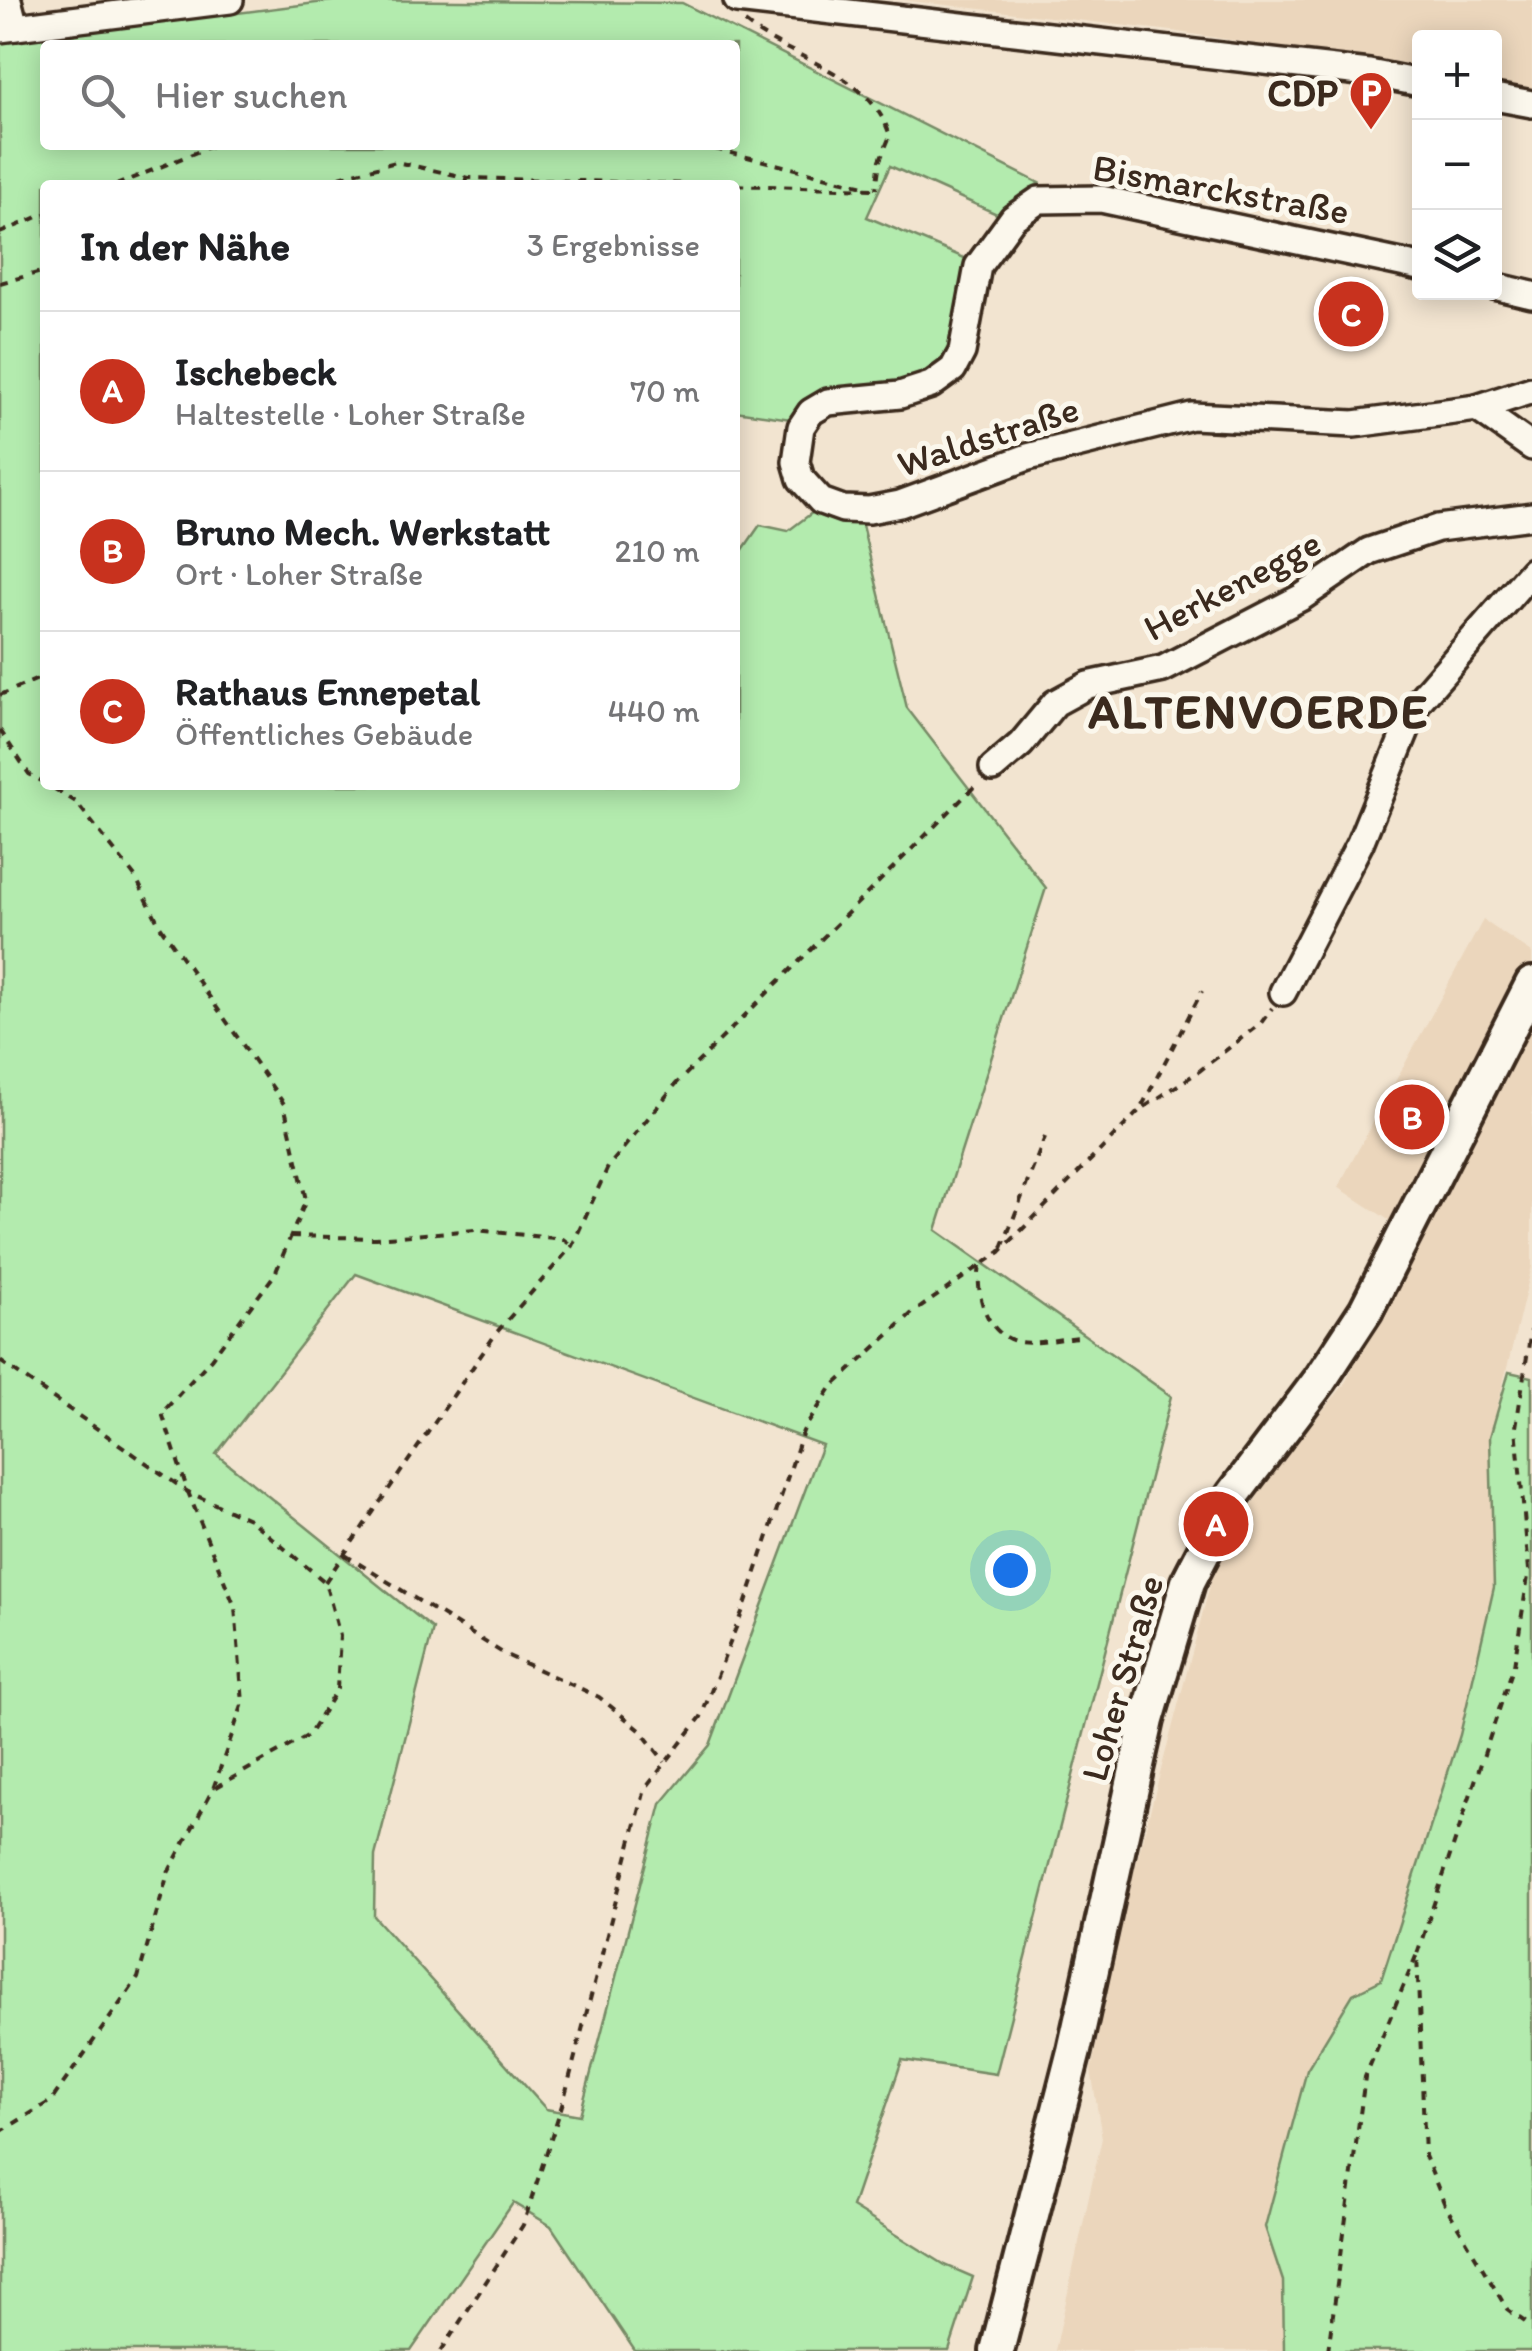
<!DOCTYPE html>
<html lang="de">
<head>
<meta charset="utf-8">
<style>
  :root { --surface:#fff; --page:#f6f6f6; --text:#202124; --muted:#757577; --line:#e0e0e0; --accent:#c8321e }
  body { margin:0; font-family:Itim,sans-serif; background:var(--page); color:var(--text) }
  .controls { position:absolute; right:30px; top:30px; display:grid; overflow:hidden; border-radius:10px; box-shadow:0 5px 25px #0003 }
  .controls button { width:90px; height:90px; display:grid; place-items:center; padding:0; border:0; border-bottom:2px solid var(--line); background:var(--surface); color:var(--text); font:50px sans-serif }
  .you { position:absolute; left:1010px; top:1570px; width:35px; height:35px; margin:-25px; border:8px solid #fff; border-radius:50%; background:#1a73e8; box-shadow:0 0 0 15px #1a73e833 }
  .badge { display:grid; place-items:center; width:65px; height:65px; border-radius:50%; background:var(--accent); color:#fff; font-size:32px; font-weight:700 }
  .pin { position:absolute; translate:-50% -50%; border:5px solid #fff; box-shadow:0 2px 10px #0006 }
  .list { margin:0; padding:0; list-style:none }
  h2 { display:flex; justify-content:space-between; align-items:center; height:130px; margin:0; padding:0 40px; font-size:42px }
  h2 small { font-size:32px; font-weight:400; color:var(--muted) }
  .list li { display:grid; grid-template-columns:65px 1fr auto; gap:30px; align-items:center; box-sizing:border-box; height:160px; padding:0 40px; border-top:2px solid var(--line) }
  .list b { display:block; font-size:38px; white-space:nowrap }
  .list p { margin:0; font-size:32px; white-space:nowrap; color:var(--muted) }
  .list em { font-size:32px; font-style:normal; color:var(--muted) }
  .icon { flex:none; width:55px; height:55px; fill:none; stroke:currentColor; stroke-width:2; stroke-linecap:round; stroke-linejoin:round }
  .map { position:relative; flex:none; width:1532px; height:2351px; overflow:hidden }
  .search { position:absolute; background:var(--surface); box-shadow:0 5px 25px #0003; left:40px; top:40px; width:700px; height:110px; display:flex; align-items:center; gap:25px; box-sizing:border-box; padding:0 35px; border-radius:10px; color:var(--muted); font-size:38px }
  .panel { position:absolute; background:var(--surface); box-shadow:0 5px 25px #0003; left:40px; top:180px; width:700px; height:610px; border-radius:10px }
  .map>svg:first-child { display:block }
  .built { fill:#ebd6bc }
  .green { fill:#b3ebae; stroke:#778a66; stroke-width:2.5; fill-rule:evenodd }
  .lines { fill:none; stroke-linecap:round; stroke-linejoin:round }
  .minor-casing { stroke:#3b2a1e; stroke-width:32 }
  .major-casing { stroke:#3b2a1e; stroke-width:40 }
  .path { stroke:#3b2a1e; stroke-width:4; stroke-dasharray:8 8; stroke-linecap:butt }
  .minor { stroke:#fbf7ec; stroke-width:25 }
  .major { stroke:#fbf7ec; stroke-width:32 }
  .labels { text-anchor:middle; stroke-width:10; stroke-linejoin:round; paint-order:stroke }
  .poi-label { font-size:38px; font-weight:bold; fill:#3b2a1e; stroke:#fbf7ec; text-anchor:end }
  .street-label { font-size:38px; fill:#3b2a1e; stroke:#fbf7ec }
  .district-label { font-size:48px; font-weight:bold; letter-spacing:2.5px; fill:#3b2a1e; stroke:#fbf7ec }
</style>
</head>
<body>
<div class="map">
<svg width="1532" height="2351" viewBox="0 0 1532 2351">
  <rect width="100%" height="100%" fill="#f2e4d0"/>
  <filter id="ink" filterUnits="userSpaceOnUse"><feTurbulence type="fractalNoise" baseFrequency=".01" numOctaves="2"/><feDisplacementMap in="SourceGraphic" scale="20" xChannelSelector="R" yChannelSelector="G"/><feConvolveMatrix kernelMatrix="1 2 1 2 8 2 1 2 1" color-interpolation-filters="sRGB"/></filter>
  <g filter="url(#ink)">
    <!-- built -->
    <g class="built">
      <polygon points="903,0 1532,0 1532,90 1495,82 1494,38 1420,38 1419,69 1172,31"/>
      <polygon points="1483,920 1532,953 1532,1266 1490,1437 1494,1586 1460,1735 1381,1980 1353,1994 1307,2070 1265,2226 1283,2281 1284,2351 1055,2351 1102,2138 1091,2070 1123,1913 1214,1570 1272,1471 1344,1385 1418,1239 1338,1187"/>
    </g>
    <!-- green -->
    <g class="green">
      <path d="M340 0 682 3 1039 183 999 215 890 166 867 217 967 259 957 338 945 366 917 382 791 419 735 411V185H45V785H735V561L760 525 788 531 817 509 860 517 907 708 1046 888 936 1230 1171 1396 996 2074 902 2060 852 2207 945 2265 973 2277 949 2351H635L551 2226 513 2203 411 2351H0V43ZM45 45H735V145H45ZM356 1274 822 1445 710 1745 661 1804 580 2115 546 2109 374 1916 375 1856 433 1629 216 1454Z"/>
      <polygon points="1509,1372 1532,1377 1532,2351 1284,2351 1283,2281 1265,2227 1307,2070 1353,1994 1381,1980 1460,1735 1494,1587 1490,1437"/>
    </g>
    <g class="lines">
      <defs>
        <g id="minor">
          <polyline points="8,0 15,27"/>
          <polyline points="737,0 1369,73 1420,83"/>
          <polyline points="0,29 230,0"/>
          <polyline points="1494,97 1532,104"/>
          <polyline points="1420,267 1101,199 1039,200 1013,218 978,266 962,352 953,369 931,385 900,395 828,402 811,412 801,427 796,462 801,479 821,501 843,509 869,510 900,504 1028,457 1192,416 1354,424 1477,408 1532,390"/>
          <polyline points="1494,286 1532,295"/>
          <polyline points="1477,408 1532,447"/>
          <polyline points="993,768 1021,744 1055,703 1088,685 1163,669 1302,597 1369,551 1438,528 1532,516"/>
          <polyline points="1283,992 1360,843 1417,703 1532,571"/>
        </g>
        <polyline id="major" points="997,2351 1074,2051 1147,1720 1188,1582 1233,1495 1320,1380 1366,1310 1532,984"/>
      </defs>
      <!-- minor casing -->
      <use href="#minor" class="minor-casing"/>
      <!-- major casing -->
      <use href="#major" class="major-casing"/>
      <!-- path -->
      <g class="path">
        <path d="M745 23C793 61 870 71 890 136L880 160 876 189"/>
        <polyline points="699,145 864,186"/>
        <polyline points="116,185 214,145"/>
        <polyline points="309,185 396,162 469,178 876,189"/>
        <polyline points="462,185 469,178"/>
        <polyline points="0,233 45,214"/>
        <polyline points="0,283 45,271"/>
        <polyline points="0,695 45,676"/>
        <polyline points="0,730 29,774 45,783"/>
        <polyline points="1142,1106 1202,991"/>
        <polyline points="291,1236 375,1238 475,1230 563,1239 572,1246"/>
        <polyline points="1002,1248 1045,1137"/>
        <path d="M980 1266C975 1292 985 1332 1015 1341 1032 1346 1062 1338 1080 1337"/>
        <polyline points="1532,1324 1516,1427 1529,1570 1514,1665 1417,1954 1425,2156 1445,2205 1507,2309 1532,2327"/>
        <polyline points="0,1361 188,1492 249,1519 325,1582 340,1636 337,1689 309,1735 213,1789"/>
        <polyline points="345,1555 506,1655 599,1697 640,1730 665,1762"/>
        <polyline points="325,1582 497,1332 572,1246 608,1167 676,1084 979,782"/>
        <polyline points="0,2132 51,2101 138,1978 168,1873 213,1789 243,1703 235,1607 188,1492 162,1413 211,1359 275,1274 306,1200 284,1104 160,926 136,878 76,802 48,785"/>
        <polyline points="441,2351 523,2225 564,2099 645,1789 701,1717 746,1602 803,1431 831,1388 911,1314 1000,1252 1140,1110 1198,1072 1261,1023 1272,1008"/>
        <polyline points="1328,2351 1365,2077 1417,1954"/>
      </g>
      <!-- minor -->
      <use href="#minor" class="minor"/>
      <!-- major -->
      <use href="#major" class="major"/>
    </g>
  </g>
  <!-- icons -->
  <defs>
    <symbol id="parking-pin" viewBox="-11 -11 22 30"><path d="M0 17L-7.5 6A9.5 9.5 0 1 1 7.5 6Z" fill="#c8321e" stroke="#fbf7ec"/><path d="M-3.5-5.5H1a3.5 3.5 0 0 1 0 7H-1V5.5H-3.5ZM-1-3.4V-.6H.8a1.4 1.4 0 0 0 0-2.8Z" fill="#fff"/></symbol>
  </defs>
  <g fill-rule="evenodd">
    <use href="#parking-pin" x="1346" y="68" width="50" height="68"/>
  </g>
  <g class="labels">
    <!-- poi labels -->
    <g class="poi-label">
      <text x="1338" y="106">CDP</text>
    </g>
    <!-- street labels -->
    <g class="street-label">
      <text transform="translate(1221 189) rotate(10)" y="13">Bismarckstraße</text>
      <text transform="translate(988 436) rotate(-18)" y="13">Waldstraße</text>
      <text transform="translate(1232 585) rotate(-28)" y="13">Herkenegge</text>
      <text transform="translate(1122 1678) rotate(-74)" y="13">Loher Straße</text>
    </g>
    <!-- district labels -->
    <g class="district-label">
      <text x="1259" y="728">ALTENVOERDE</text>
    </g>
  </g>
</svg>
<div class="controls">
<button>+</button>
<button>−</button>
<button><svg class="icon" aria-label="layers" viewBox="0 0 24 24"><path d="M12 4l9 5-9 5-9-5zM3 14l9 5 9-5"/></svg></button>
</div>
<div class="you"></div>
<div class="pin badge" style="left:1216px;top:1524px">A</div>
<div class="pin badge" style="left:1412px;top:1117px">B</div>
<div class="pin badge" style="left:1351px;top:314px">C</div>
<div class="search"><svg class="icon" aria-label="search" viewBox="0 0 24 24"><circle cx="10" cy="10" r="6"/><path d="M15 15l6 6"/></svg>Hier suchen</div>
<section class="panel">
<h2>In der Nähe<small>3 Ergebnisse</small></h2>
<ul class="list">
<li><span class="badge">A</span><div><b>Ischebeck</b><p>Haltestelle · Loher Straße</p></div><em>70 m</em></li>
<li><span class="badge">B</span><div><b>Bruno Mech. Werkstatt</b><p>Ort · Loher Straße</p></div><em>210 m</em></li>
<li><span class="badge">C</span><div><b>Rathaus Ennepetal</b><p>Öffentliches Gebäude</p></div><em>440 m</em></li>
</ul>
</section>
</div>
</body>
</html>
